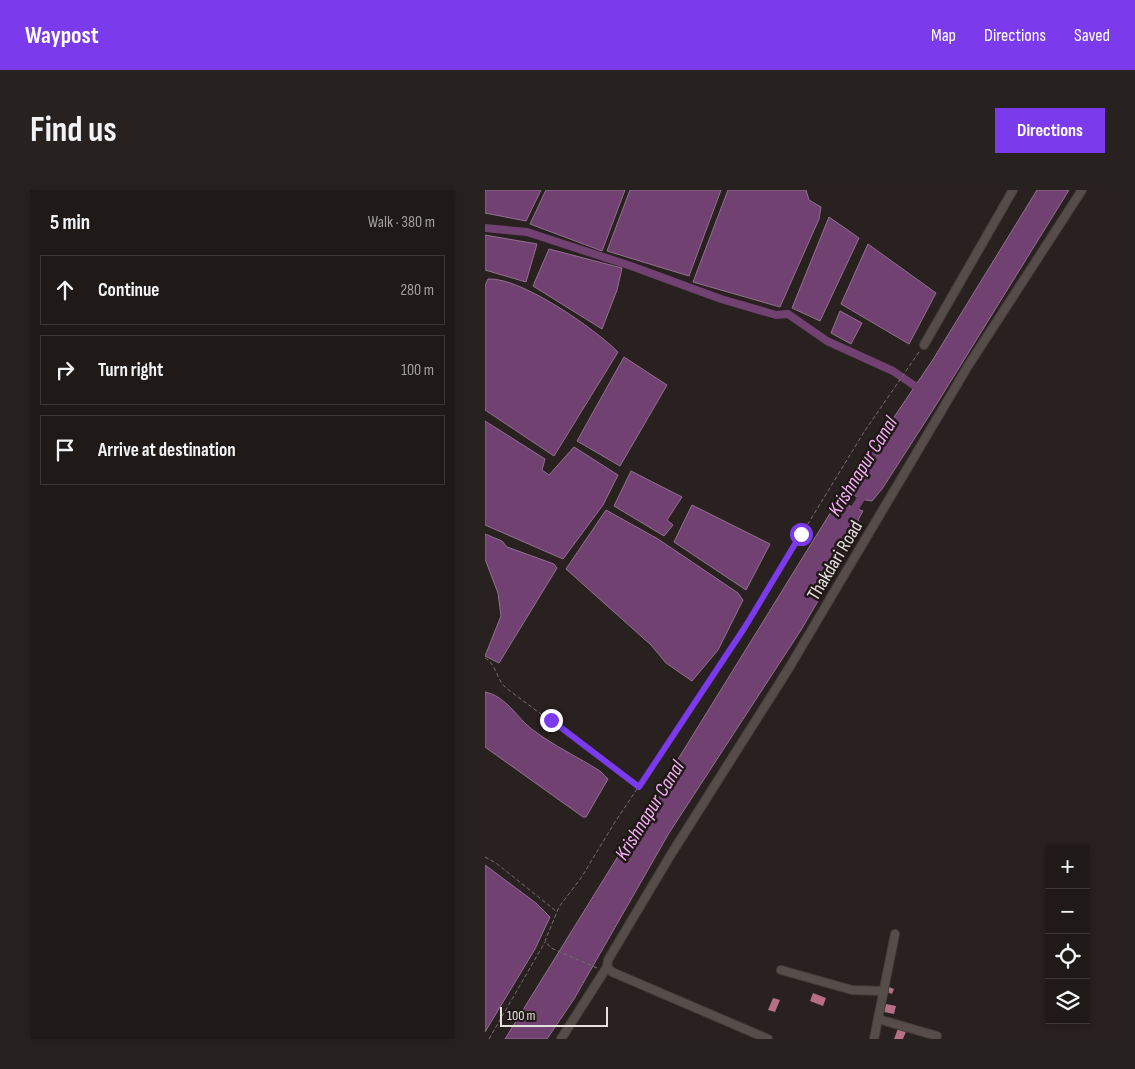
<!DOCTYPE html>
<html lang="en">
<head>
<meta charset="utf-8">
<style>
  :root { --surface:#1f1917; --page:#272220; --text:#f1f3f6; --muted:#a1a0a1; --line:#3c3836; --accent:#7c3aed }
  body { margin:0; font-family:"Sofia Sans Condensed",sans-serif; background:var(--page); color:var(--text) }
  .controls { position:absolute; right:15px; bottom:15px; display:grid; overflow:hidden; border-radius:0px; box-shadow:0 2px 12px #0003 }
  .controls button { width:45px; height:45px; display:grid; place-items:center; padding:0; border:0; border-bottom:1px solid var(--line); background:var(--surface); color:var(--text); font:25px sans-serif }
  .scale { position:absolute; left:15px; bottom:12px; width:108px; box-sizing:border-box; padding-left:5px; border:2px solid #e6e1df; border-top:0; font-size:14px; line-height:18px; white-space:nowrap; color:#e6e1df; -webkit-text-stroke:4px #1f1816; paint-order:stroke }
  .stop { position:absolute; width:15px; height:15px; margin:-11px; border:4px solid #7c3aed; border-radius:50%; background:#fff }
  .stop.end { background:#7c3aed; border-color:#fff; box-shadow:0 1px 5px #0008 }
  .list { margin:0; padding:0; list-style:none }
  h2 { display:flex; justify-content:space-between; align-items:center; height:65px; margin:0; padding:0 20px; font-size:21px }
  h2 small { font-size:16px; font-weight:400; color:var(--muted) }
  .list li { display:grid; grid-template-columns:32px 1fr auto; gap:15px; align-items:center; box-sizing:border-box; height:70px; margin:0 10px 10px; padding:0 10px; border:1px solid var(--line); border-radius:0px }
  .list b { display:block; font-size:19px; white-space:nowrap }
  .list em { font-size:16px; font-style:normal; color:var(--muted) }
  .icon { flex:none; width:28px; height:28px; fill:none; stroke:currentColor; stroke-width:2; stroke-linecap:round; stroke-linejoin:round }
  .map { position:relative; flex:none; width:620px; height:849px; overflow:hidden; border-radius:0px }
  header { display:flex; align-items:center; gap:30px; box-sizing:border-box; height:70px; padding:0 25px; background:var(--accent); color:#fff }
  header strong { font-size:24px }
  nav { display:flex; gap:28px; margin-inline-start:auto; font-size:18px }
  .intro { display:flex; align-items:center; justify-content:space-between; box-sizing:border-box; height:120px; padding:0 30px }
  h1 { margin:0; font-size:35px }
  .button { padding:12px 22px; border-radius:0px; background:var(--accent); color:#fff; font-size:18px; font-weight:700 }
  main { display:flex; gap:30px; padding:0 30px }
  aside { flex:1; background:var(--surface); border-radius:0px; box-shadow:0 2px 12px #0003 }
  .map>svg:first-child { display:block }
  .water { fill:#704171; stroke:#937192 }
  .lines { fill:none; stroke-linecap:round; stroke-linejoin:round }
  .canal { stroke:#704171; stroke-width:8 }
  .building { fill:#b66f85 }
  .minor-casing { stroke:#443e3c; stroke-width:10 }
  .path { stroke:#756f6d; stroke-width:1; stroke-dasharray:4 2.5; stroke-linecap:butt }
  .minor { stroke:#564d4a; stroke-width:8 }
  .route { stroke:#7c3aed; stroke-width:6 }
  .labels { text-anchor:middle; stroke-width:5; stroke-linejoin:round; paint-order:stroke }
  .street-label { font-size:19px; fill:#e6e1df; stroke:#1f1816 }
  .water-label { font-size:20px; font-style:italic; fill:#f8b1f9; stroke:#1f1816 }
</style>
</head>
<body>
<header>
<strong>Waypost</strong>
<nav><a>Map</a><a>Directions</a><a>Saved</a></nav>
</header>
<div class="intro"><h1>Find us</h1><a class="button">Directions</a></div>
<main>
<aside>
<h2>5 min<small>Walk · 380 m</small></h2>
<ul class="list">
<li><svg class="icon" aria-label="ahead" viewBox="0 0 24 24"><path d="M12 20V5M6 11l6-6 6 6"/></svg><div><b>Continue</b></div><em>280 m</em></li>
<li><svg class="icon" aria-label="right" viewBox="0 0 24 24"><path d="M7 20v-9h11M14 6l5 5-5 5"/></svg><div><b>Turn right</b></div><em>100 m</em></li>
<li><svg class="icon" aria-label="arrive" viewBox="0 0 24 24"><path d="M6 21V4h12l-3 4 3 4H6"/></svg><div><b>Arrive at destination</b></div></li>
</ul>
</aside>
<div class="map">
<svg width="620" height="849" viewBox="0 0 620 849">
  <rect width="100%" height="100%" fill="#29211f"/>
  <!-- water -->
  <g class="water">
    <polygon points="0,0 56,0 41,31 0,23"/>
    <polygon points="61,0 140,0 117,61 45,34"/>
    <polygon points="145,0 236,0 204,86 122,61"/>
    <polygon points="243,0 321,0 324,10 336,17 334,29 295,117 208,92"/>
    <polygon points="552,0 584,0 451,215 397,299 387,311 375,309 366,303 362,315 378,321 373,330 377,336 316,440 184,643 89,809 62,849 20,849 357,304 447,171"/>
    <polygon points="344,27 374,48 335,131 307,118"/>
    <polygon points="0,45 52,54 41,92 0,80"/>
    <polygon points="383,54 451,103 424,154 356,114"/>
    <polygon points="64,59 137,78 132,100 117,139 48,96"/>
    <path d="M3 89C36 87 110 139 133 162L69 266 0 220V96Z"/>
    <polygon points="355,121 377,133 366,154 346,143"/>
    <polygon points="139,167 182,195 135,276 92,251"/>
    <polygon points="0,231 60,269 57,280 64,285 89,257 133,285 118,315 78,369 0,335"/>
    <polygon points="146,281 197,307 182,330 188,335 179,346 129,316"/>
    <polygon points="207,315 285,354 261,400 189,352"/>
    <polygon points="121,320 173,349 253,403 258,410 233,460 207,491 181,473 166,455 81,379"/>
    <polygon points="0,344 17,351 22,357 69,374 72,378 14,473 0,466 16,426 13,403 0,369"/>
    <path d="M0 502C21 506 32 528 48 540 69 556 93 567 115 581L123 589 101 627H98L0 557Z"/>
    <polygon points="0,675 51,713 65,727 50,759 0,842"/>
  </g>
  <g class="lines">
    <!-- canal -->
    <g class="canal">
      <polyline points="0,38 42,42 146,76 236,109 291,125 303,124 342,151 408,181 430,196"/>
      <polyline points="365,326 380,302"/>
    </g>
  </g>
  <!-- building -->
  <g class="building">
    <polygon points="404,797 409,799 407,804 402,802"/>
    <polygon points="328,803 341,808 338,816 325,811"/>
    <polygon points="288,808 295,810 290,822 283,820"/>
    <polygon points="401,814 411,816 409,824 399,822"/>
    <polygon points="414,836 422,839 418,849 409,849"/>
  </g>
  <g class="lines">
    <defs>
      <g id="minor">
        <polyline points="439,155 528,0"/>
        <polyline points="296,780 367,800 399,801"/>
        <polyline points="393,829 452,846"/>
        <polyline points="76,849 122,777"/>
        <polyline points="283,849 127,782 122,777 123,770 185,666 304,478 483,176 597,0"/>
        <polyline points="389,849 410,744"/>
      </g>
    </defs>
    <!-- minor casing -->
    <use href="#minor" class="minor-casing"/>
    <!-- path -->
    <g class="path">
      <path d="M0 468C12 475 11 489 21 498L154 597"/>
      <polyline points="0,667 11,673 71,721"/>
      <polyline points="112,778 66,758 60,751 74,717 96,688 130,632 260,437 379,242 434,162"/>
      <polyline points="4,849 60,752"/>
    </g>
    <!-- minor -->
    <use href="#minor" class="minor"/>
  </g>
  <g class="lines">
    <!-- route -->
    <polyline class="route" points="66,530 154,597 260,437 316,344"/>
  </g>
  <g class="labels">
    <!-- street labels -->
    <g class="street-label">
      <text transform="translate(349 370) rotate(-59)" y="7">Thakdari Road</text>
    </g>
    <!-- water labels -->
    <g class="water-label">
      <text transform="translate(377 276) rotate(-58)" y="7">Krishnapur Canal</text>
      <text transform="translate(164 620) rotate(-58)" y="7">Krishnapur Canal</text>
    </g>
  </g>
</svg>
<div class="controls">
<button>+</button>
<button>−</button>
<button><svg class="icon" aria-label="locate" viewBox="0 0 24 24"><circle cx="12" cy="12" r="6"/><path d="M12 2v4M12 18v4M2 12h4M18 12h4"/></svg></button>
<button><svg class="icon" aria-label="layers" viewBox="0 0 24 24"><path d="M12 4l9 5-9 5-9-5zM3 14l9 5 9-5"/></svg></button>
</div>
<div class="scale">100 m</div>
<div class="stop" style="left:316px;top:344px"></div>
<div class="stop end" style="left:66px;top:530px"></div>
</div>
</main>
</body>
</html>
